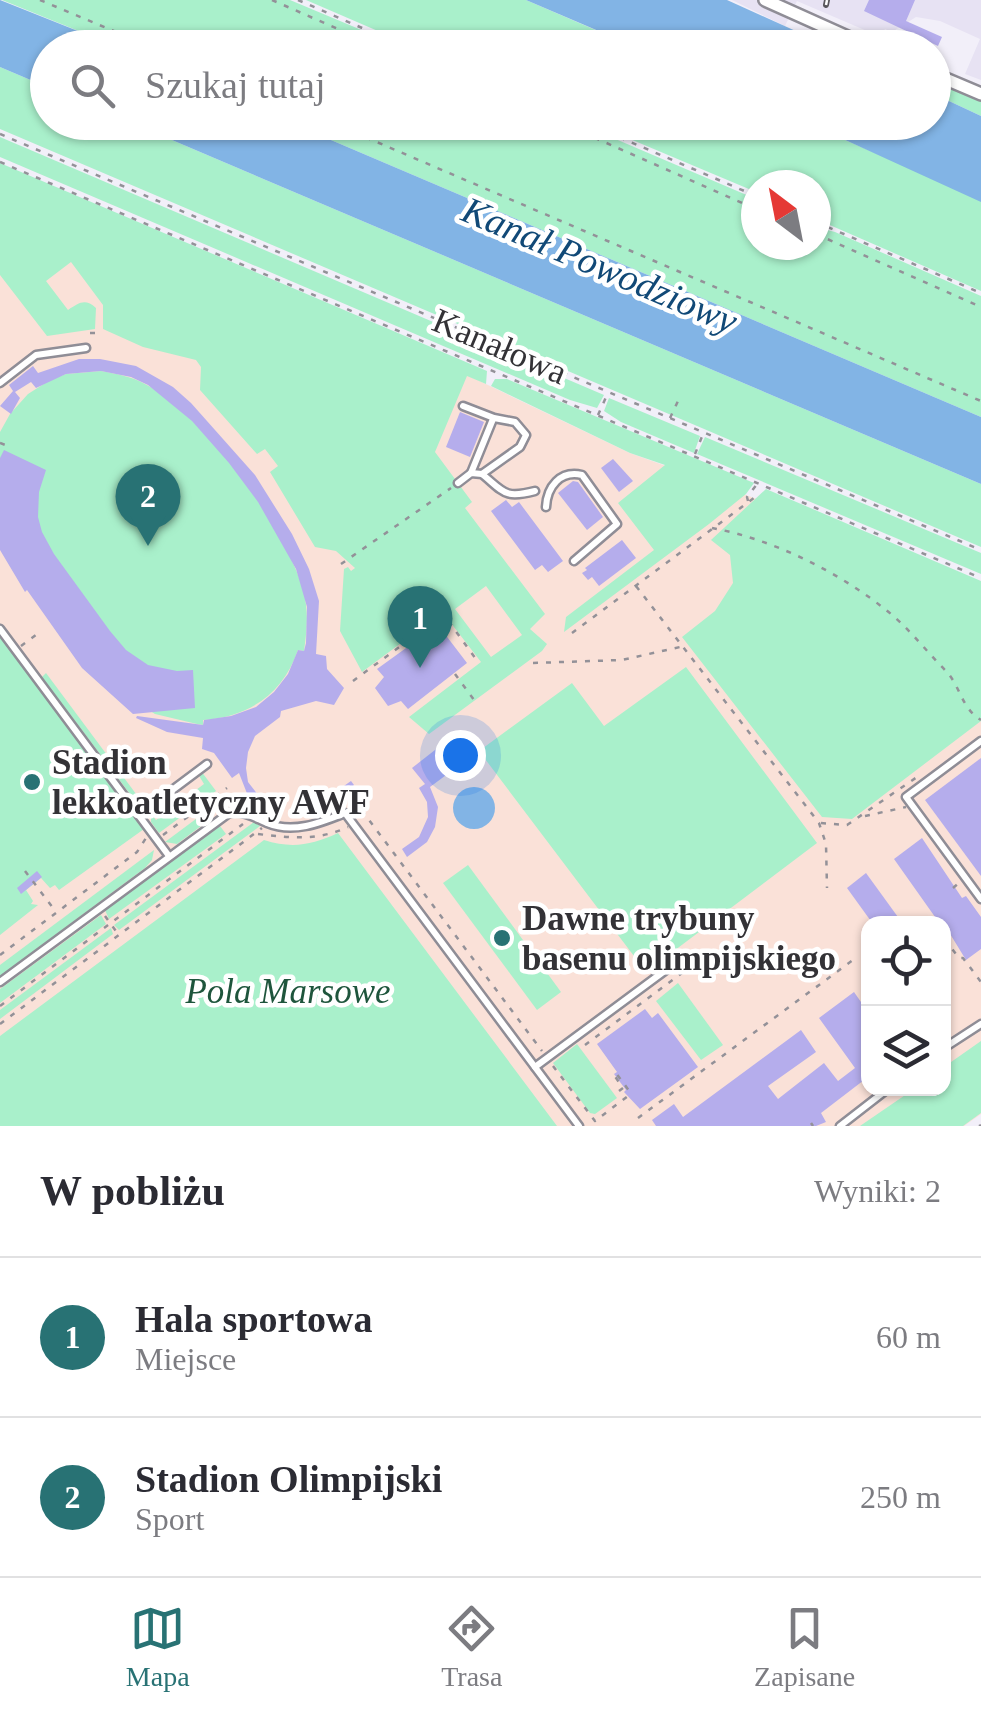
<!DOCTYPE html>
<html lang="pl">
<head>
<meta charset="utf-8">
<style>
  :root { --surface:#fff; --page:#f2f2f3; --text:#2b2b33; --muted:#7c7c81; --line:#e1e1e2; --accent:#287274 }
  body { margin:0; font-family:Georgia,serif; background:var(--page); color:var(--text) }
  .controls { position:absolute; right:30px; bottom:30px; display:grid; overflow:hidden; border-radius:20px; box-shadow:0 2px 8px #0004 }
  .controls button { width:90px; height:90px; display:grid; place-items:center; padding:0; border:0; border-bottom:2px solid var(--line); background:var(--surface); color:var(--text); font:50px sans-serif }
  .compass { position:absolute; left:741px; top:170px; width:90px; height:90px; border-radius:50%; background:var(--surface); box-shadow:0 2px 8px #0004; rotate:328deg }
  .you { position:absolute; left:460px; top:755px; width:35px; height:35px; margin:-25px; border:8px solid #fff; border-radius:50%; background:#1a73e8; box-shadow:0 0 0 15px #1a73e833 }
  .badge { display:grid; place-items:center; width:65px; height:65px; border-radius:50%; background:var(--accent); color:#fff; font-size:32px; font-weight:700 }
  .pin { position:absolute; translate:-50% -82px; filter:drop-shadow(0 2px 5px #0008) }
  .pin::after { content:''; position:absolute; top:52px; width:35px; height:30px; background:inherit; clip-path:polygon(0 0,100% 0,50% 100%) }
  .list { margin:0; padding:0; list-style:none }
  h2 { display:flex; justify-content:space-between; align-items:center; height:130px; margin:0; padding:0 40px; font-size:42px }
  h2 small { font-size:32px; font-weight:400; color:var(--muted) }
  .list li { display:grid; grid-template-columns:65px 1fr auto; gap:30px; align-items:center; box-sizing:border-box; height:160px; padding:0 40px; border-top:2px solid var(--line) }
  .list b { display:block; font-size:38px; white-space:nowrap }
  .list p { margin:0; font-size:32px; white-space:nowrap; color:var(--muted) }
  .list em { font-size:32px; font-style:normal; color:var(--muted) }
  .icon { flex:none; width:55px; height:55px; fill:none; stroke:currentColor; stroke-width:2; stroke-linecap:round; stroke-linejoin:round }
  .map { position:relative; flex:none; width:981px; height:1126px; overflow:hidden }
  .search { position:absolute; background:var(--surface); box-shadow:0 2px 8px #0004; left:30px; right:30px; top:30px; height:110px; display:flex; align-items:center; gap:25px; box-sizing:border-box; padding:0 35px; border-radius:55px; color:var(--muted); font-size:38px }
  .sheet { height:450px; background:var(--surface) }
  nav { display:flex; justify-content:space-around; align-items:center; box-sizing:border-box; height:140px; border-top:2px solid var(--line); background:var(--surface); font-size:28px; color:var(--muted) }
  nav a { display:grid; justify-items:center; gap:5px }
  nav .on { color:var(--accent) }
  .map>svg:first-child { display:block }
  .built { fill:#e7e2f3 }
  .education { fill:#fae1d8; fill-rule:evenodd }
  .green { fill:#a9f0cb; fill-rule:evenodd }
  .water { fill:#82b4e5 }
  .building { fill:#b5adec }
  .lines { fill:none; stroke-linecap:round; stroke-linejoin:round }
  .lane-casing { stroke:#8f8d96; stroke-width:11 }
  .street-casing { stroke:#8f8d96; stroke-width:16 }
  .path { stroke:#939198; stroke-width:2.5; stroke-dasharray:5 8; stroke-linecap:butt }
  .lane { stroke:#fff; stroke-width:6 }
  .street { stroke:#fff; stroke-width:11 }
  .rail-casing { stroke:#58565b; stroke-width:6 }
  .rail { stroke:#fff; stroke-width:2.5; stroke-dasharray:8; stroke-linecap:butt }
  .poi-dot { fill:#287274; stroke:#fff; stroke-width:4 }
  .labels { text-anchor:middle; stroke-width:9; stroke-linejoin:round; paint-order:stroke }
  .street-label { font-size:35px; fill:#333236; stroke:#fff }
  .poi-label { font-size:35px; font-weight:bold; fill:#333236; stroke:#fff; text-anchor:start }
  .park-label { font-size:35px; font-style:italic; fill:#1e553c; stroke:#fff }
  .water-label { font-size:38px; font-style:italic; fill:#114977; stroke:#fff }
</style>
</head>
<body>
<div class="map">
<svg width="981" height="1126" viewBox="0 0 981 1126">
  <rect width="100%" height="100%" fill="#f2eff9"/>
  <!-- built -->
  <polygon class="built" points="732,0 981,0 981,80 965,74 980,39 940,21 916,17 892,32 885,29 881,37 797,1 785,26"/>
  <!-- education -->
  <path class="education" d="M0 176 446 365 630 453 757 499 981 595V1114L964 1126H0ZM868 924H944V1088H868Z"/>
  <!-- green -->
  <g class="green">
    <polygon points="2,0 290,0 402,47 118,47"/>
    <polygon points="306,0 526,0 635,47 415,47"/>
    <polygon points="0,67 47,87 48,122 132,123 981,484 981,547 0,129"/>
    <polygon points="934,80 981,100 981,116 934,94"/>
    <polygon points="291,123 578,123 756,199 756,245 816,245 816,227 835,232 981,296 981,417"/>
    <polygon points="592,123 806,123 981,199 981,291 816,219 816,185 756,185 756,192"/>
    <polygon points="0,137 604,395 597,408 570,400 0,157"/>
    <path d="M0 163 487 371 486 384 467 376 435 452 472 502 465 508 545 614 530 629 547 644 542 651 429 734 409 717 481 662 447 618H435L362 672 340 631 344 569 348 567 351 571 355 568 336 551 315 547 270 472 278 466 265 449 257 454 200 390 201 367 196 360 143 347 103 329V305L71 262 46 281 68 310C79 303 85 298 96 308L95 329 47 336 0 275ZM486 586 522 635 491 657 455 609Z"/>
    <path d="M101 371C116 374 131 376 145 384 202 413 287 529 303 590 309 611 307 630 304 651L298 650C283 694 249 717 203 720V725L197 724 155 714 136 702 0 520V432L10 414 28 394 50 380 66 374Z"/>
    <polygon points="495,379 507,379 754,483 746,494 709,524 564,632 566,617 654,550 618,503 665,465 630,453 491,386"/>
    <polygon points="609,398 700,436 694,453 621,422 604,411"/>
    <polygon points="705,437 981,553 981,574 697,454"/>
    <polygon points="766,489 981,581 981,721 852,819 822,817 682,637 715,611 733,583 730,555 711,540"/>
    <polygon points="0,637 144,829 59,890 55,885 50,888 41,878 26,890 33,901 31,904 38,905 0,935"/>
    <polygon points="686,667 817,843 646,972 479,751 572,683 604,726"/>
    <polygon points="46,673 145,806 139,806 42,677"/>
    <polygon points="201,771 216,791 159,833 151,822 151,814 156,820 204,784 198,774"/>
    <polygon points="208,810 213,817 177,844 165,842"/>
    <polygon points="254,822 260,826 119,930 114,925"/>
    <polygon points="220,826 226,834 109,919 105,910"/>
    <path d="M338 833 557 1126H0V1036L264 840C292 849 312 845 338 833Z"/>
    <polygon points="154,850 152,860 145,868 0,976 0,965"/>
    <polygon points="468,865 561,992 537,1010 443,883"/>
    <polygon points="101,915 106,924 0,1003 0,989"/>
    <polygon points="111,928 113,934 0,1019 0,1010"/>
    <polygon points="678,983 723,1045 701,1060 656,1001"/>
    <polygon points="981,1041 981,1113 963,1126 860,1126 914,1089 944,1088 944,1067"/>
    <polygon points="577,1044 617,1098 595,1114 590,1113 553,1063"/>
  </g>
  <!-- water -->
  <g class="water">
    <polygon points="0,0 118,47 48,48 47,87 0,67"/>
    <polygon points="526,0 727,0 831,47 636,47"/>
    <polygon points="934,94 981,116 981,202 808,123 934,122"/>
    <polygon points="132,123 291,123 981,417 981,484"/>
    <circle cx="474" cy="808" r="21"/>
  </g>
  <!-- building -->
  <g class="building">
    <polygon points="869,0 915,0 906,21 942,37 938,46 864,11"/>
    <polygon points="79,359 100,359 136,366 173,387 191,403 255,475 292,534 309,569 319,601 316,654 326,656 327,669 344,688 334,705 316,701 281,711 280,717 255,736 248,752 246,768 248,782 269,809 266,812 248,796 239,773 232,778 214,753 202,749 203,738 167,732 136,718 137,716 203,725 204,720 231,716 256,707 274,692 288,674 298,650 304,651 306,643 307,607 296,569 258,502 229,463 192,421 148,385 131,377 101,371 66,374 36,388 31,382 15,392 20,398 11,414 0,406 13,391 9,385 33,366 38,373"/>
    <polygon points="460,412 484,422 470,457 446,447"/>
    <polygon points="4,450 46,470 39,492 38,517 42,532 54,554 110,631 126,650 148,665 177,671 193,670 195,708 133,714 82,668 27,590 25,592 0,550 0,458"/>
    <polygon points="613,459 633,481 619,492 601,468"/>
    <polygon points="573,481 578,482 603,517 587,530 558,493"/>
    <polygon points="506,500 512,507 519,502 563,561 548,572 542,565 535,570 491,511"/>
    <polygon points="622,540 636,558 599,586 592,577 588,580 582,573 587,570 585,568"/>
    <polygon points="438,625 467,663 408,709 401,701 388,706 375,688 384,677 377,669"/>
    <polygon points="449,739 465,761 430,787 438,807 435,827 427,842 407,857 402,849 419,837 428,817 427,802 419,788 425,784 412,768"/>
    <polygon points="981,758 981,876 925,800"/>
    <polygon points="351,781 354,785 338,800 317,812 314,807"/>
    <polygon points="922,838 962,898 966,896 981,917 981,949 966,960 944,924 940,924 894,859"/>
    <polygon points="37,871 42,877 21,894 17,888"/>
    <polygon points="866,873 903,924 873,924 847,888"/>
    <polygon points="854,992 868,1012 868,1077 821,1113 826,1122 816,1126 656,1126 652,1120 674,1104 683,1117 801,1030 816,1052 768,1086 778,1099 824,1063 838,1081 855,1068 819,1018"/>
    <polygon points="645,1009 652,1018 658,1013 698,1067 640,1109 624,1092 626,1090 614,1074 617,1072 597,1044"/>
  </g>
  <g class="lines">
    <defs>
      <g id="lane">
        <polyline points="0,383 36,355 86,348"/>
        <polyline points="463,406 494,418 515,422 526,435 520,447 482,474"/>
        <polyline points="471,473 493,419"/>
        <path d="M458 483 471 473 482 474C504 492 504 499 535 491"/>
        <path d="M546 507C547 487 560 470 582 475L617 524 574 561"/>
        <polyline points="0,629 169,856"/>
        <polyline points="981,741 906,797 981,899"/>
        <polyline points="139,815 207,764"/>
        <path d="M0 982 229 813C245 811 253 817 267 823 293 834 320 823 345 813L579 1126"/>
        <polyline points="944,1048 981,1024"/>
        <polyline points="535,1067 678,961"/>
        <polyline points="840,1126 889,1088"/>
      </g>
      <g id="street">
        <polyline points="765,0 872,48"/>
        <polyline points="934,74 981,94"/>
      </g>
    </defs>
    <!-- lane casing -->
    <use href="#lane" class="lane-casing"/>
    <!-- street casing -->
    <use href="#street" class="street-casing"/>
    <!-- path -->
    <g class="path">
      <polyline points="40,0 154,48"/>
      <polyline points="272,0 381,48"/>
      <polyline points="298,0 408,48"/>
      <polyline points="330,122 981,401"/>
      <polyline points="559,122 756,209"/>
      <polyline points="584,122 756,196"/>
      <polyline points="0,134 981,550"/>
      <polyline points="0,162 981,578"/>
      <polyline points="816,222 981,293"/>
      <polyline points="816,234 981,307"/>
      <polyline points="90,333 100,333"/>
      <polyline points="598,415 607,395"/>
      <polyline points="670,418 678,401"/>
      <polyline points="0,443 11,447"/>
      <polyline points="695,454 703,434"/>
      <polyline points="748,501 747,497 758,483"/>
      <path d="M712 528C772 539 839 572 886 610 908 627 926 651 946 671 961 687 961 708 981 720"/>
      <polyline points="341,564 451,488"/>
      <polyline points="636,586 819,823 826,844 827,888"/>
      <polyline points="572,633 754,498"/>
      <polyline points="21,646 36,635"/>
      <polyline points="533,663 622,660 680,647"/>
      <polyline points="455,674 477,704"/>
      <polyline points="353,681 436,620 447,619 478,662"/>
      <polyline points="354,800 542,1051"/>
      <polyline points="865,816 906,807"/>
      <polyline points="821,823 847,825 917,777"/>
      <path d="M258 834C290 838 318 841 348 827"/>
      <polyline points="163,835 227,788"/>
      <polyline points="25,871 56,912"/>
      <polyline points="953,888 960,882"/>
      <polyline points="105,916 118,934"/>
      <polyline points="866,942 868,940"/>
      <polyline points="944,942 946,941 959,958 963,958 981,982"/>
      <polyline points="0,955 137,852 146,838"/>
      <polyline points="0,1006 243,824"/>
      <polyline points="0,1024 262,828"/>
      <polyline points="585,1045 686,970"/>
      <polyline points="553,1066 595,1121 632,1093"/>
      <polyline points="619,1091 623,1088 614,1075 616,1073 630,1092"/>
      <polyline points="638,1118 853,960"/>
      <polyline points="811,1123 813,1126"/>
      <polyline points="979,1126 981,1125"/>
    </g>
    <!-- lane -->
    <use href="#lane" class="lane"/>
    <!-- street -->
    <use href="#street" class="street"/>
    <defs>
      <polyline id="rail" points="826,5 827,0"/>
    </defs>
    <!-- rail casing -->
    <use href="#rail" class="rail-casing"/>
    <!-- rail -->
    <use href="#rail" class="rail"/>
  </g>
  <!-- markers -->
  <g class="poi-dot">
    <circle cx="32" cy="782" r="10"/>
    <circle cx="502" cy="938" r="10"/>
  </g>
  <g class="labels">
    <!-- street labels -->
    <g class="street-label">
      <text transform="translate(500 346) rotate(23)" y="12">Kanałowa</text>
    </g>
    <!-- poi labels -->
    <g class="poi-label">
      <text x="52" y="774">Stadion<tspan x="52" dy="40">lekkoatletyczny AWF</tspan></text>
      <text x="522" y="930">Dawne trybuny<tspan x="522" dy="40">basenu olimpijskiego</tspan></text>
    </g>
    <!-- park labels -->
    <g class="park-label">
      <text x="288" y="1003">Pola Marsowe</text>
    </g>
    <!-- water labels -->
    <g class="water-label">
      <text transform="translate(600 265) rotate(23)" y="13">Kanał Powodziowy</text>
    </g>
  </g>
</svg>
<div class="controls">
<button><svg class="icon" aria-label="locate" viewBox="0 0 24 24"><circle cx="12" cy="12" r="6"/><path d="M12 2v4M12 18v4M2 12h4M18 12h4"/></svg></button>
<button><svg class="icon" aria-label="layers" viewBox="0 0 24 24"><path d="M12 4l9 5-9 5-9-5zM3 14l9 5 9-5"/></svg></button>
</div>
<svg class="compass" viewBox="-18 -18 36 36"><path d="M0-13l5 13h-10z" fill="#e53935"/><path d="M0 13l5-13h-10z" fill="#7c7c81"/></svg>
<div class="you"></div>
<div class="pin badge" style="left:420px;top:668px">1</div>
<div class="pin badge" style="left:148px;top:546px">2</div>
<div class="search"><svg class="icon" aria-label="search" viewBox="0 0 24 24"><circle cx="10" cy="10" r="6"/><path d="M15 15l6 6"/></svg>Szukaj tutaj</div>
</div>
<section class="sheet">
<h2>W pobliżu<small>Wyniki: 2</small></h2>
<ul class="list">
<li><span class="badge">1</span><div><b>Hala sportowa</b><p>Miejsce</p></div><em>60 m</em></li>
<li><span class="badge">2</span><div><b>Stadion Olimpijski</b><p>Sport</p></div><em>250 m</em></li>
</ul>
</section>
<nav>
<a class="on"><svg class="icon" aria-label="map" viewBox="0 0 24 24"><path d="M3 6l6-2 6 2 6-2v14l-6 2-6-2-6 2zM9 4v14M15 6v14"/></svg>Mapa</a>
<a><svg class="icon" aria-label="directions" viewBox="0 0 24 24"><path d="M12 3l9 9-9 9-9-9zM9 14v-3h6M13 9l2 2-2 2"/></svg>Trasa</a>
<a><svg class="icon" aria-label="saved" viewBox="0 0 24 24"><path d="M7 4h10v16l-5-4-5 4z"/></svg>Zapisane</a>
</nav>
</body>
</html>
